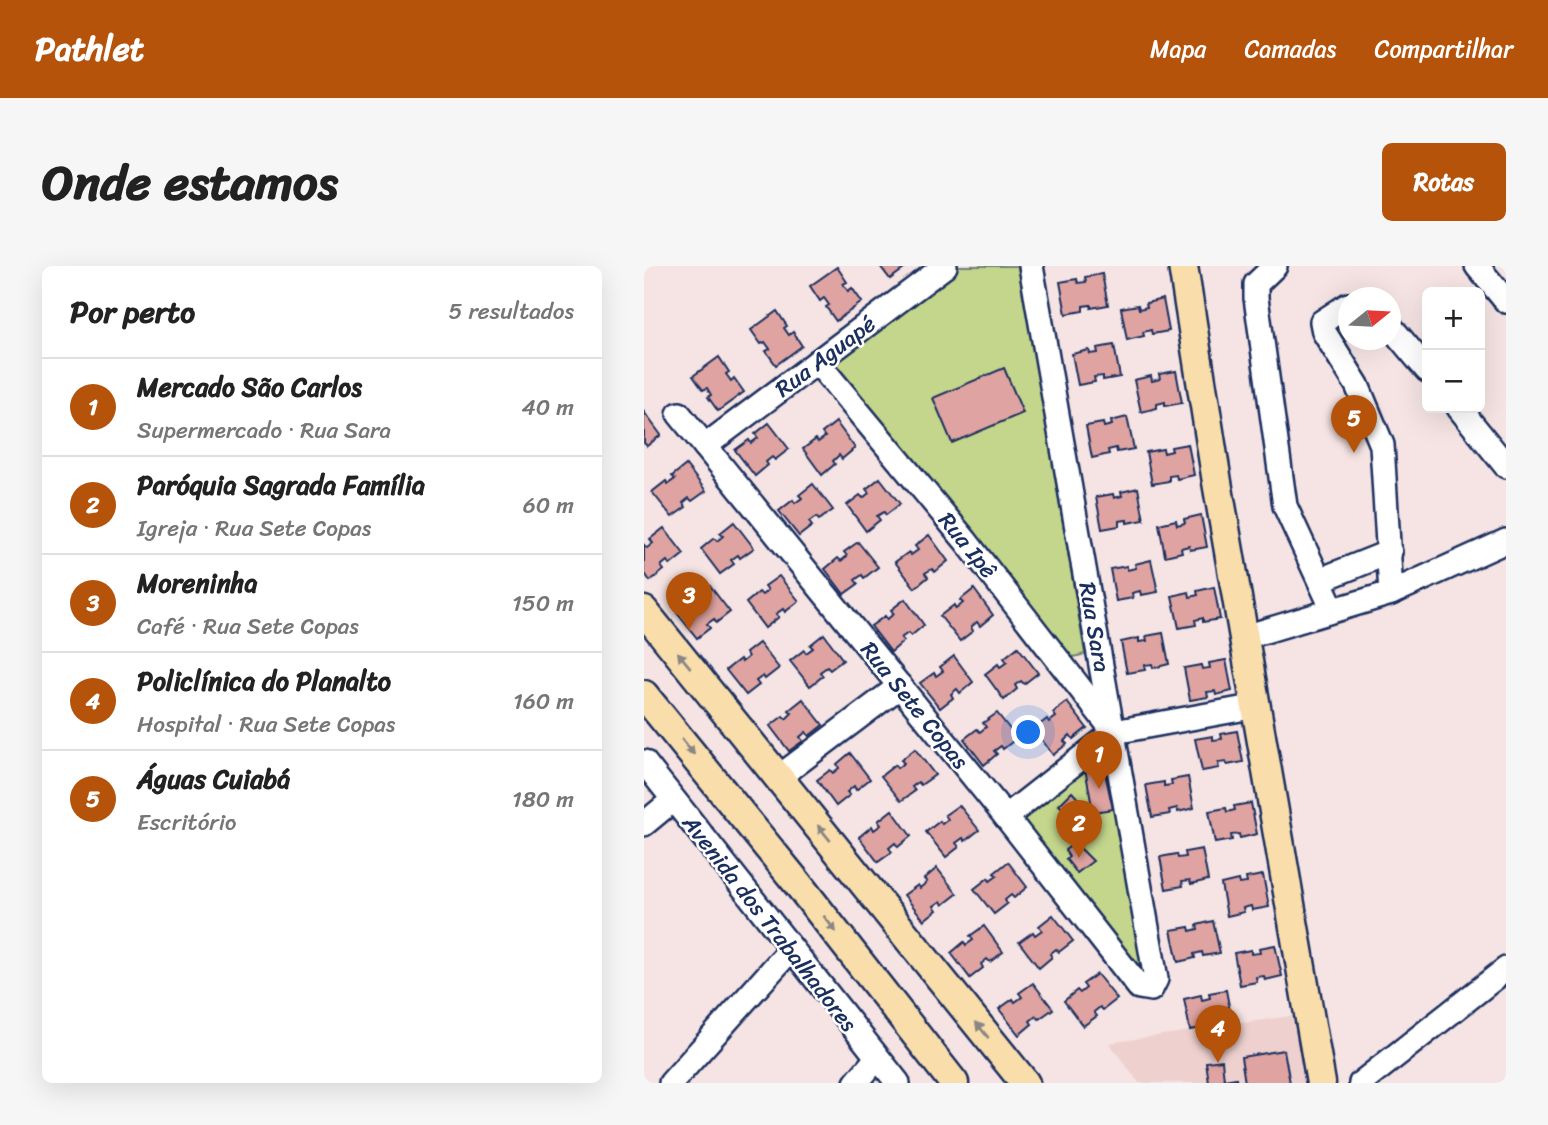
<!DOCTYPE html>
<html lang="pt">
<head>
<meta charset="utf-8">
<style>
  :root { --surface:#fff; --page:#f6f6f6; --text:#222; --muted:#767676; --line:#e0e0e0; --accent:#b45309 }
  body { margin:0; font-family:Sriracha,sans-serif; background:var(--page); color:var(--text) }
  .controls { position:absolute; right:21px; top:21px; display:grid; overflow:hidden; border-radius:10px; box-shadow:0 7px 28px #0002 }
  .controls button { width:63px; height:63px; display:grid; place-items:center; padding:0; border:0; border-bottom:2px solid var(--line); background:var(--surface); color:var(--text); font:35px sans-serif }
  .compass { position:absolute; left:694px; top:21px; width:63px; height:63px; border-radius:50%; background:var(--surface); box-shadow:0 7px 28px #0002; rotate:72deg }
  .you { position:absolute; left:385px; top:467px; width:24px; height:24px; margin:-18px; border:5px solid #fff; border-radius:50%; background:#1a73e8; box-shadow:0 0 0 10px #1a73e833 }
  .badge { display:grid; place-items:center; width:46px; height:46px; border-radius:50%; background:var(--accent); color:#fff; font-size:23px; font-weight:700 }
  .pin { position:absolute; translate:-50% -58px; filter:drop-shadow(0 2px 4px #0008) }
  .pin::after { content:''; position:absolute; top:37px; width:24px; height:21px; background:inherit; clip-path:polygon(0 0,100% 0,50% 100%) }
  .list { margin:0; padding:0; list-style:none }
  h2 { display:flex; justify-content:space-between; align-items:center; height:91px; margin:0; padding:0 28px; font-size:30px }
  h2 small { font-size:23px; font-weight:400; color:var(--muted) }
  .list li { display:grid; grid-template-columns:46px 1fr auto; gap:21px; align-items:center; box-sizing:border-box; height:98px; padding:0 28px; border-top:2px solid var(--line) }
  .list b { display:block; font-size:26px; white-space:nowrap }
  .list p { margin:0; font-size:23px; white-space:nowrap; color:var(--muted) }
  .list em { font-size:23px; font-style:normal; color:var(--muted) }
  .map { position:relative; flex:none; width:862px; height:817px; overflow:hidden; border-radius:10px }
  header { display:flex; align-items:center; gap:42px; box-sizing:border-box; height:98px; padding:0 35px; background:var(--accent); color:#fff }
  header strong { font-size:33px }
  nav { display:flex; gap:38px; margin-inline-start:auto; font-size:24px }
  .intro { display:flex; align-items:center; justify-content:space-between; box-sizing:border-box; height:168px; padding:0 42px }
  h1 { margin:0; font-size:49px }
  .button { padding:18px 32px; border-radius:10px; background:var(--accent); color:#fff; font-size:24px; font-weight:700 }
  main { display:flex; gap:42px; padding:0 42px }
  aside { flex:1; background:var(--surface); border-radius:10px; box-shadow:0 7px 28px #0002 }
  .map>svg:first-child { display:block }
  .built { fill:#eed1cf }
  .green { fill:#c3d68b; stroke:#6f8274; stroke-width:2 }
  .building { fill:#dfa4a1; stroke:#1b2f5e; stroke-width:2 }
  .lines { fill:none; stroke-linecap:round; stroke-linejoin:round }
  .minor-casing { stroke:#1b2f5e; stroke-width:28 }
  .major-casing { stroke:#1b2f5e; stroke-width:33 }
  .minor { stroke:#fff; stroke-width:23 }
  .major { stroke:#f9deab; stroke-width:28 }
  .oneway { fill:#8a8684 }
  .labels { text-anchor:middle; stroke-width:5; stroke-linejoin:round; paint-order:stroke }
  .street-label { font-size:23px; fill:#1b2f5e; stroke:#fff }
</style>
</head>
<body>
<header>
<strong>Pathlet</strong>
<nav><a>Mapa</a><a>Camadas</a><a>Compartilhar</a></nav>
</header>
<div class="intro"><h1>Onde estamos</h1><a class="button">Rotas</a></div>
<main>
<aside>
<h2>Por perto<small>5 resultados</small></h2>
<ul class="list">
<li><span class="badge">1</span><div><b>Mercado São Carlos</b><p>Supermercado · Rua Sara</p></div><em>40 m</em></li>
<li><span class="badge">2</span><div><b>Paróquia Sagrada Família</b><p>Igreja · Rua Sete Copas</p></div><em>60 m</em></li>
<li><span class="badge">3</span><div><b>Moreninha</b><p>Café · Rua Sete Copas</p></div><em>150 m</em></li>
<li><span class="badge">4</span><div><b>Policlínica do Planalto</b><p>Hospital · Rua Sete Copas</p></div><em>160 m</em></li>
<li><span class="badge">5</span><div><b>Águas Cuiabá</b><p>Escritório</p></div><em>180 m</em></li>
</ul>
</aside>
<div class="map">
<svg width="862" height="817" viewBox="0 0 862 817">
  <rect width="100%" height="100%" fill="#f5e4e3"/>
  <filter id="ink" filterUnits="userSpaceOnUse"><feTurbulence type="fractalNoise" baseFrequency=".0143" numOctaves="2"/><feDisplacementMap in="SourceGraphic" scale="14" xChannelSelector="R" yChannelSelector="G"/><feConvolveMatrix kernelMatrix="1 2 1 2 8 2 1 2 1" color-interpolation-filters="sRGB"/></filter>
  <g filter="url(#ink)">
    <!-- built -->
    <polygon class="built" points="659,748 671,817 495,817 465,777"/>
    <!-- green -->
    <g class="green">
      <polygon points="315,0 376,0 441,388 426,392 185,94"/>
      <polygon points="458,485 464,488 499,693 493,699 370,555"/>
    </g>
    <!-- building -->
    <g class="building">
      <polygon points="236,0 264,0 246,13"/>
      <polygon points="193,1 203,16 199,18 204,25 208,22 218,36 192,55 182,41 185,39 180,32 176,35 166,20"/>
      <polygon points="458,8 464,39 447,42 447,39 439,40 439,45 422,48 416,16 433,13 434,17 442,16 441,11"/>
      <polygon points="519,33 525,65 508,68 507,64 499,66 500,70 483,74 477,42 494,39 495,43 503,41 502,37"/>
      <polygon points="133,45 143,60 140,62 145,69 149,66 158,80 132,99 122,85 126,83 121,76 117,78 107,64"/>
      <polygon points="470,79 476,111 459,114 459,110 450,111 451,116 434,119 428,88 445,84 446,88 454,87 453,82"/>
      <polygon points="75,91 85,106 82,108 87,115 90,112 100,126 74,145 64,131 67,129 63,122 59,124 49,110"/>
      <polygon points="360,102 379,147 308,177 289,132"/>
      <polygon points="532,105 538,137 521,140 521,136 513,138 513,142 497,146 490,114 507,110 508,115 516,113 515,108"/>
      <polygon points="0,146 17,169 3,180 0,177"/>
      <polygon points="483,151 490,183 473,186 472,182 464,184 465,188 448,192 442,160 459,157 460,161 468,159 467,155"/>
      <polygon points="192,156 211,182 198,193 195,189 189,195 191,198 178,209 159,183 172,173 174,176 181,171 178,167"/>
      <polygon points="125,157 145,183 131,194 128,191 122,196 124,199 111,210 91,184 105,174 107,177 114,172 111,168"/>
      <polygon points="544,178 550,209 533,213 532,209 525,210 525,215 508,218 502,186 519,183 520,187 528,185 527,181"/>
      <polygon points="42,199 62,225 48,235 45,232 39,237 42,241 28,251 8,226 22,215 24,218 31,213 28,210"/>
      <polygon points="236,212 256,238 242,249 240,246 233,250 236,254 222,265 203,239 216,229 219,232 225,227 222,223"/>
      <polygon points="169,218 189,244 175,254 172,251 165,256 168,260 155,270 135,245 149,234 151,237 158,232 155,229"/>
      <polygon points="494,222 500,254 483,257 483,254 475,255 475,260 458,263 452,231 469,228 470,232 478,230 477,226"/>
      <polygon points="557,249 563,281 546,284 545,280 537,282 538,286 521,290 515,258 532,254 533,259 541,257 540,253"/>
      <polygon points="90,256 110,282 96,292 94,289 87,294 90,298 76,308 57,283 70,272 73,275 79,270 76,267"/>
      <polygon points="20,262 40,288 26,299 23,295 17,300 20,304 6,315 0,306 0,279 3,282 9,277 6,273"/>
      <polygon points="285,269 304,295 291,306 288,303 281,307 284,311 271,322 251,296 265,286 267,289 274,284 271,280"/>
      <polygon points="214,276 234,301 220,312 218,309 211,314 214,318 200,328 181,303 194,292 197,295 203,290 200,286"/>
      <polygon points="507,294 514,326 497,329 496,325 488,327 489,332 472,335 466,303 483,300 483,304 492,302 491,298"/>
      <polygon points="135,310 155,335 141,346 139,343 132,348 135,351 121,362 102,337 115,326 118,329 124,324 121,320"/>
      <polygon points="66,320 86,346 72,357 70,353 63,358 66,362 53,372 33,347 46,337 49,340 55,334 52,331"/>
      <polygon points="570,321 576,353 559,356 559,352 551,354 552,359 535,362 528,330 545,326 546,331 554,329 553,325"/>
      <polygon points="330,323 349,349 336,360 333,356 327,361 329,365 316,375 296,350 310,339 312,343 319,337 316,334"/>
      <polygon points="261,333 280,359 267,370 264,367 257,372 260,375 247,386 227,360 241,350 243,353 250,348 247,344"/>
      <polygon points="519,367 525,398 509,402 508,398 500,399 501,404 483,407 477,376 495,372 495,376 503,375 502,370"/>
      <polygon points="180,368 199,394 186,404 183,401 176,406 179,410 166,420 146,395 160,384 162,387 169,382 166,379"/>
      <polygon points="115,377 135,402 121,413 119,410 112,415 115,419 102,429 82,404 96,393 98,396 104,391 102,387"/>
      <polygon points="374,381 394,407 380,418 377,415 371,419 373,423 360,434 341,408 354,398 356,401 363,396 360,392"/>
      <polygon points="310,390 329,416 316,427 313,423 307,428 309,432 296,442 276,417 290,407 292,410 299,405 296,401"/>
      <polygon points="582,394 588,425 572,429 571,425 563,426 564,431 546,434 540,402 557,399 558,403 566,402 565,397"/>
      <polygon points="159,433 179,459 165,470 162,466 156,471 159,475 145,485 126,460 139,450 142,453 148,447 145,444"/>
      <polygon points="423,436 443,462 429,473 426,469 420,475 423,478 409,489 390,463 403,453 405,456 412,451 409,447"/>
      <polygon points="353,447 373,472 359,483 357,480 350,485 353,488 340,499 320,473 333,463 336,466 342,461 339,457"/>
      <polygon points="593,465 599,496 583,499 582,496 574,497 575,502 558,505 551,473 569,470 569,474 578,473 577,468"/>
      <polygon points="271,483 291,509 277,519 274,516 268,521 271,525 257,535 237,510 251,499 253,502 260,497 257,494"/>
      <polygon points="206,487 226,513 212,524 210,520 203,526 206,529 192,540 173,514 186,504 189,507 195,502 193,498"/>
      <polygon points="458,494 469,543 449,546 441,502 444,502 443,497"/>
      <polygon points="544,511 550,542 534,546 533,542 525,544 526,548 508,551 502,519 520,516 520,520 528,519 527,514"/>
      <polygon points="428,526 437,536 425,548 415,539"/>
      <polygon points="607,537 613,568 596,572 595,568 587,569 588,574 571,577 565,545 582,542 583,546 591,544 590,540"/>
      <polygon points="315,539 335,564 321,575 319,572 312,577 315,581 302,591 282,566 296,555 298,558 304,553 301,549"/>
      <polygon points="248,544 267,570 254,581 251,577 245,582 248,586 234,596 215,571 228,560 230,564 237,559 234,555"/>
      <polygon points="431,577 449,595 433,607 422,593 425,591 421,584"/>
      <polygon points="558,583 564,614 547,618 546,614 538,615 539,620 522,623 516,591 533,588 534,592 542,591 541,586"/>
      <polygon points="364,596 383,621 370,632 367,629 361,634 363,638 350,648 330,623 344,612 346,615 353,610 350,607"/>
      <polygon points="293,602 313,628 299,639 297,635 290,640 293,644 280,654 260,629 274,619 276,622 283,616 280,613"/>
      <polygon points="619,609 625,641 608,644 607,640 599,642 600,646 583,650 577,618 594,614 595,618 603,617 602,612"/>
      <polygon points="409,649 429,675 415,686 412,683 406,688 408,691 395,702 375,676 389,666 391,669 398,664 395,660"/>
      <polygon points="569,655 576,687 559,690 558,686 550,688 551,692 534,696 527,664 545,661 546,665 554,663 553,659"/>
      <polygon points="340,660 359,686 346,696 343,693 337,698 339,702 326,712 307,687 320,676 322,679 329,674 326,670"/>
      <polygon points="631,679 638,710 621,714 620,710 612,711 613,716 596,719 590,687 607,684 607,688 616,687 615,682"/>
      <polygon points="453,708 473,733 459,744 456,741 450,746 453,750 439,760 420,735 433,724 436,727 442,722 439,718"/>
      <polygon points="389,717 409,743 395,753 392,750 386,755 388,758 375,769 355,743 369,733 371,736 378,731 375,727"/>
      <polygon points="582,724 588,756 571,759 571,755 563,757 563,761 546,764 540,733 557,729 558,734 566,732 565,727"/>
      <polygon points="640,784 646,817 601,817 597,791"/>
      <polygon points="578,794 580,814 592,812 593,817 565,817 562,796"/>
    </g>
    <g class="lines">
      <defs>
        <g id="minor">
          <polyline points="631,0 612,18 612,32 641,240 689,344"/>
          <polyline points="833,0 862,35"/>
          <polyline points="704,39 678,56 680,66 713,119 738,179 747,327"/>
          <polyline points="746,60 783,104"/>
          <polyline points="173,96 321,274 467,462"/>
          <polyline points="815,142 862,200"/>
          <polyline points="35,148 362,551 495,721 507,723 512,713 387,0"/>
          <polyline points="61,180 301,0"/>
          <polyline points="676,314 746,286"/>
          <polyline points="601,371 747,327 862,275"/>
          <polyline points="0,496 254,817"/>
          <polyline points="135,511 256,420"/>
          <polyline points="362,551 470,466 613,440"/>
          <polyline points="0,558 29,534"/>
          <polyline points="27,817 147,683"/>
          <polyline points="212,817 233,792"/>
          <polyline points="717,817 862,703"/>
        </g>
        <g id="major">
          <polyline points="539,0 573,216 677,817"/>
          <polyline points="0,345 381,817"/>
          <polyline points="0,429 154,618 310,817"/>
        </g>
      </defs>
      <!-- minor casing -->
      <use href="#minor" class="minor-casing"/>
      <!-- major casing -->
      <use href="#major" class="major-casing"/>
      <!-- minor -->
      <use href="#minor" class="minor"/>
      <!-- major -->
      <use href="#major" class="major"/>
    </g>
    <!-- one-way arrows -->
    <defs><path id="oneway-solid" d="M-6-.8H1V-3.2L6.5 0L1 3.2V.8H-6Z" transform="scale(1.75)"/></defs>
    <g class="oneway">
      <use href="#oneway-solid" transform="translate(40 394) rotate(-129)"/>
      <use href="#oneway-solid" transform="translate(44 481) rotate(51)"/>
      <use href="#oneway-solid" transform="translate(180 567) rotate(-129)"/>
      <use href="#oneway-solid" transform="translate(186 658) rotate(52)"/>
      <use href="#oneway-solid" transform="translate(338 764) rotate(-129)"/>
    </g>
  </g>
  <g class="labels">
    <!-- street labels -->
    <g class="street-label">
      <text transform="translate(181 90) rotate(-37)" y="8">Rua Aguapé</text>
      <text transform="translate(324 279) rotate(51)" y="8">Rua Ipê</text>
      <text transform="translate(451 361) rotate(80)" y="8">Rua Sara</text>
      <text transform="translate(271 439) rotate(51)" y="8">Rua Sete Copas</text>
      <text transform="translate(126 657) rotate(52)" y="8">Avenida dos Trabalhadores</text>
    </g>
  </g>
</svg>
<div class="controls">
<button>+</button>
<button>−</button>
</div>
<svg class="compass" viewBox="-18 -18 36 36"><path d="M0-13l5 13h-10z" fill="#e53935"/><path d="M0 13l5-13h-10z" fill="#767676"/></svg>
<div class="you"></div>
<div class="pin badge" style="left:455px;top:523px">1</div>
<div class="pin badge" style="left:435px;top:592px">2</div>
<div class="pin badge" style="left:45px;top:364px">3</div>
<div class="pin badge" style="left:574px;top:797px">4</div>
<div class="pin badge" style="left:710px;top:187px">5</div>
</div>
</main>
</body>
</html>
